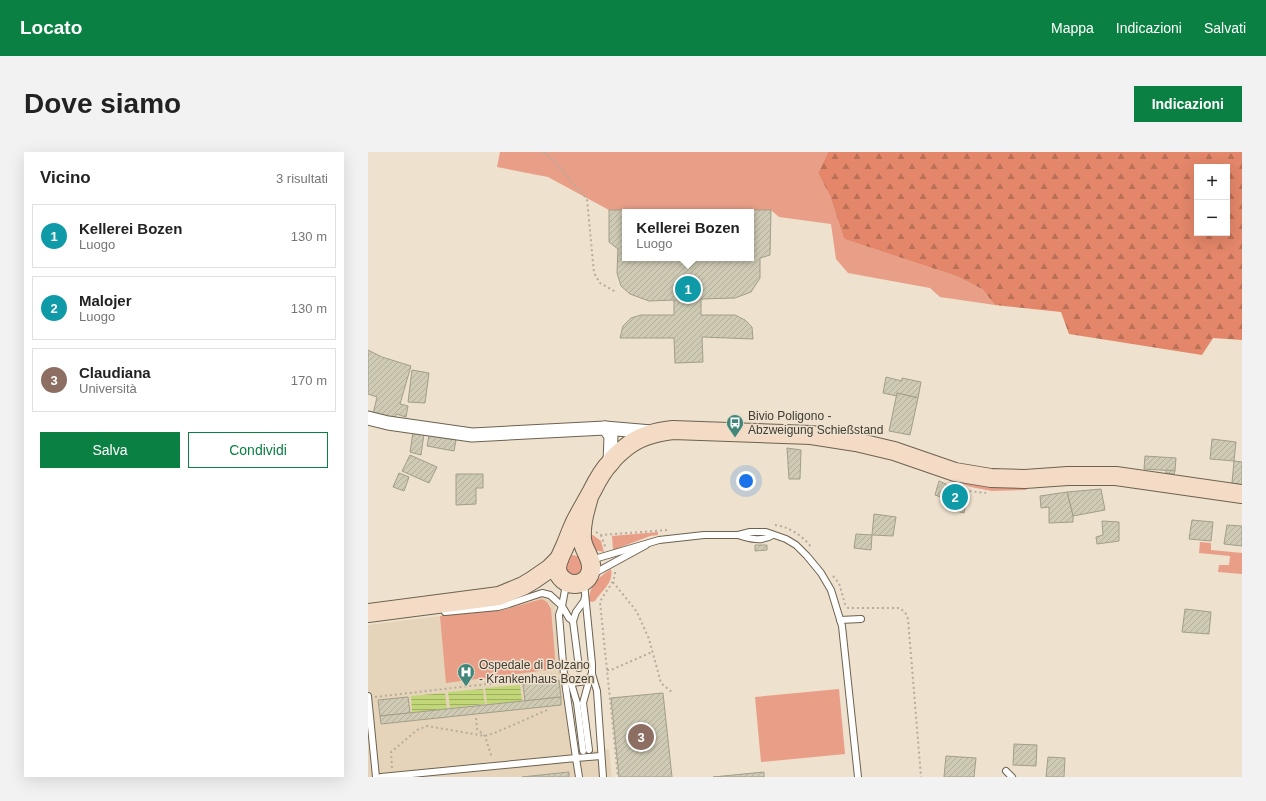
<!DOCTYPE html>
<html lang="it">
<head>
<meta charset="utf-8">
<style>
  :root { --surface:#fff; --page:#f2f2f2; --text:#222; --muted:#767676; --line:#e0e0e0; --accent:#0b8043 }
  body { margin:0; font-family:Arial,sans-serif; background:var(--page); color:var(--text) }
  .controls { position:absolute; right:12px; top:12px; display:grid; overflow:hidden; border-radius:0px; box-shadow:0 4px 16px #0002 }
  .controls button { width:36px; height:36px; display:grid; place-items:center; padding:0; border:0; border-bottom:1px solid var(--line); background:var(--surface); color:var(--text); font:20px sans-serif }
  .you { position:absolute; left:378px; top:329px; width:14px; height:14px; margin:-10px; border:3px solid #fff; border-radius:50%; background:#1a73e8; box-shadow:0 0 0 6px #1a73e833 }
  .badge { display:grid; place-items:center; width:26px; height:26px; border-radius:50%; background:var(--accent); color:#fff; font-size:13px; font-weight:700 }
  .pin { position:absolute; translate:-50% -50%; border:2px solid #fff; box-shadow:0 1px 4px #0006 }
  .popup { position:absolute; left:254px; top:57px; width:132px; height:52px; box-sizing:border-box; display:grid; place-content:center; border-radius:0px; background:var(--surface); filter:drop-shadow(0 1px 3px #0005); font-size:13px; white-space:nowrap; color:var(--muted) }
  .popup b { font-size:15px; color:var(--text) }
  .popup::after { content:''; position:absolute; left:50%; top:100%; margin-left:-8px; border:8px solid transparent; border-top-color:var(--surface) }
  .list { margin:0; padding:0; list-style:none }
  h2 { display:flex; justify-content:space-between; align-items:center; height:52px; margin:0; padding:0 16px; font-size:17px }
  h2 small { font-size:13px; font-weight:400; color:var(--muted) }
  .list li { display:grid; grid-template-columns:26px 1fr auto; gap:12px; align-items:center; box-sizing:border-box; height:64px; margin:0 8px 8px; padding:0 8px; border:1px solid var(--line); border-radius:0px }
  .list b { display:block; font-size:15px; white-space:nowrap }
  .list p { margin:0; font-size:13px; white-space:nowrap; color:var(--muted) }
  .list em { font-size:13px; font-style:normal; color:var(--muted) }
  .actions { display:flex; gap:8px; padding:12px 16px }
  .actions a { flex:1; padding:9px 0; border:1px solid var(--accent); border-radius:0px; text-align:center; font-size:14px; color:var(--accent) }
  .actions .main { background:var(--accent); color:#fff }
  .map { position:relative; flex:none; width:874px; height:625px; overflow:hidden; border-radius:0px }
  header { display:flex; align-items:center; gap:24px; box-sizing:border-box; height:56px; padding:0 20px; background:var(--accent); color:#fff }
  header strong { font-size:19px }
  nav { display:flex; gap:22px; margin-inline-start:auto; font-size:14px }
  .intro { display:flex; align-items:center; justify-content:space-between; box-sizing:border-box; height:96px; padding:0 24px }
  h1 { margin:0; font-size:28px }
  .button { padding:10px 18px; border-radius:0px; background:var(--accent); color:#fff; font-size:14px; font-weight:700 }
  main { display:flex; gap:24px; padding:0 24px }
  aside { flex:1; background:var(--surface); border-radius:0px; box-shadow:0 4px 16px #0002 }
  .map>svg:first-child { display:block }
  .built { fill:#e5d4b9 }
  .grass { fill:#e89e87 }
  .forest { fill:url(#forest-firs); fill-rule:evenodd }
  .water { fill:url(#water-rules) }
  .building { fill:url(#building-hatch); stroke:#a29e89; fill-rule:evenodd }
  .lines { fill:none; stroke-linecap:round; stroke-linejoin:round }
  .service-casing { stroke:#6d6250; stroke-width:8 }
  .minor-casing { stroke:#6d6250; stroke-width:15 }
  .secondary-casing { stroke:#6d6250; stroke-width:20 }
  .path { stroke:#b7ac9c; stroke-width:2; stroke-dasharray:2 3; stroke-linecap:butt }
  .service { stroke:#fff; stroke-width:6 }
  .minor { stroke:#fff; stroke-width:13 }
  .secondary { stroke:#f3dbc6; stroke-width:18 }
  .labels { text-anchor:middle; stroke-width:3; stroke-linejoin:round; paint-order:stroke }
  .poi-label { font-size:12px; fill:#413c34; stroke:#eee1cd; text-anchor:start }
</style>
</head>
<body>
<header>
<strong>Locato</strong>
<nav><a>Mappa</a><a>Indicazioni</a><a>Salvati</a></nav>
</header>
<div class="intro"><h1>Dove siamo</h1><a class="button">Indicazioni</a></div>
<main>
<aside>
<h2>Vicino<small>3 risultati</small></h2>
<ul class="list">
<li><span class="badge" style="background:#0f9aa8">1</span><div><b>Kellerei Bozen</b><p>Luogo</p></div><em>130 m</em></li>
<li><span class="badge" style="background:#0f9aa8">2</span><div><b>Malojer</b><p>Luogo</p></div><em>130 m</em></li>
<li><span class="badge" style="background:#8d6e63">3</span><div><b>Claudiana</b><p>Università</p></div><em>170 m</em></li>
</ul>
<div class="actions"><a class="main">Salva</a><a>Condividi</a></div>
</aside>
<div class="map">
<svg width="874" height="625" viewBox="0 0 874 625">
  <defs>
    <pattern id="forest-firs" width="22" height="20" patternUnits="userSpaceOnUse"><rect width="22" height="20" fill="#e38669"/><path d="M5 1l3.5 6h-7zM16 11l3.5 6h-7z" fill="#ba6f57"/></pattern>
    <pattern id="water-rules" width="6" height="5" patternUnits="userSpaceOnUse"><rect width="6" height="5" fill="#c0d677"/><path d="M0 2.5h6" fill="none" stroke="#9eaf62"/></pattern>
    <pattern id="building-hatch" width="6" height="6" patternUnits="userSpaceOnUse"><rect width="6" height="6" fill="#cecab4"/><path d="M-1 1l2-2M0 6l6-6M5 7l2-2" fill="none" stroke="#b2ae9b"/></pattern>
  </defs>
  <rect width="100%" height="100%" fill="#eee1cd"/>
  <!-- built -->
  <polygon class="built" points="172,443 179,444 185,448 187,454 204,601 241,597 244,625 0,625 0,473 137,456"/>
  <!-- grass -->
  <g class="grass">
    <polygon points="132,0 460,0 450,21 462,44 476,87 588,124 614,137 627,153 572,145 562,136 480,121 468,107 463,72 411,65 403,58 241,58 180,25 129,15"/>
    <polygon points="579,326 659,332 659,337 658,338 624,339 603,335"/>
    <polygon points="290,380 290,383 282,384 245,398 244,384"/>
    <polygon points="219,383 225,383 233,389 236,400 226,398"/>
    <polygon points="832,390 843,391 843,398 874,401 874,422 850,420 851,413 861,413 862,404 831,401"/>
    <polygon points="205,403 213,405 217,420 201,426 195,410 201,404"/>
    <path d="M243 417C246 431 234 438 227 449L224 450 221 449C221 433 231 425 243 417Z"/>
    <polygon points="174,447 179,450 183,457 188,517 78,531 72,464 138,457"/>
    <polygon points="471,537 477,602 393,610 387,545"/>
  </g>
  <!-- forest -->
  <path class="forest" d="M460 0H874V188L845 186 834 203 701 182 693 160 627 153 614 137 588 124 476 87 462 44 450 21ZM829 15H859V81H829Z"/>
  <!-- water -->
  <g class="water">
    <polygon points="152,533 154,549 119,553 117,536"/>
    <polygon points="115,537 117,552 82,556 80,540"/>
    <polygon points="77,541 79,557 44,560 43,544"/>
  </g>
  <!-- building -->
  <g class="building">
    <path d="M241 58H403L402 103 392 106V126L383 140 367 146 333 147V163H367L377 168 384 175 385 187 334 185 335 210 307 211 306 186H252L255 174 263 166 273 163H306V148L281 149 262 142 253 134 249 121 250 97 241 90ZM257 60H383V106H257Z"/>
    <polygon points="0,198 14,205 43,214 32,252 40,254 38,265 28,262 27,268 5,262 9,245 0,242"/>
    <polygon points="44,218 61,221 57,251 40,250"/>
    <polygon points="518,225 534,229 534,226 553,230 550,246 529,241 529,244 515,241"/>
    <polygon points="529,241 550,246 542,283 521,279"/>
    <polygon points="45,280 56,282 53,303 42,300"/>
    <polygon points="61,283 88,288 86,299 59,294"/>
    <polygon points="844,287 868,290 866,309 842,307"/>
    <polygon points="419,296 433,298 432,327 421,327"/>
    <polygon points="42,303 69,315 61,331 34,319"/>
    <polygon points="777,304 808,306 807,319 776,317"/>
    <polygon points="866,309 874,310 874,333 864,331"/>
    <polygon points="798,318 807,319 806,322 798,321"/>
    <polygon points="31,321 41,325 36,339 25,335"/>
    <polygon points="88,322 115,322 115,336 108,336 108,352 88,353"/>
    <polygon points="571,329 600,342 596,361 580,357 582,348 567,343"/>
    <polygon points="733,337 737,358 705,364 699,340"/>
    <polygon points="699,340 705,364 705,370 681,371 681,355 673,356 672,344"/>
    <polygon points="506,362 528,365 525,384 504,383"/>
    <polygon points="824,368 845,370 843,389 821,387"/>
    <polygon points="734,369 751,370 751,389 729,392 728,385 735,383"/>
    <polygon points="859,373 874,374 874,394 856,392"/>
    <polygon points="488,382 504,383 503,398 486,396"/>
    <polygon points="387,393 399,393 399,398 387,399"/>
    <polygon points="817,457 843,460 841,482 814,480"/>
    <polygon points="191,528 193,545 157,549 155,532"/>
    <polygon points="295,541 304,625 251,625 243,546"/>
    <polygon points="40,545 42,561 12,564 10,548"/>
    <polygon points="193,545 193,553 13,572 12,564"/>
    <polygon points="646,592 669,593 668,614 645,613"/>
    <polygon points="578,604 608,606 606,625 576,625"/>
    <polygon points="680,605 697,606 696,625 678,625"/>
    <polygon points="201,620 201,625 154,625"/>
    <polygon points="396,620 396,625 345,625"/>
  </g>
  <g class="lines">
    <defs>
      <g id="service">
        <path d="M370 383C382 387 394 390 405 383"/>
        <polyline points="223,408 291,388 336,383 370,383 382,380 398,380 418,387 428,393 439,404 453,421 463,438 474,474 490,625"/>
        <polyline points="225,422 278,393"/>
        <polyline points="198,433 194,454 201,466 205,469"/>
        <polyline points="77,460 130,455 141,452 174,441 182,443 194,454 191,463 196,523 203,531 221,529 224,521 224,512 216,431"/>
        <polyline points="472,468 493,467"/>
        <polyline points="211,516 205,469 208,460 216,449 217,445"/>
        <polyline points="224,522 229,539 235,625"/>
        <polyline points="196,523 208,606 233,604"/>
        <polyline points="221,529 215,551 221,598"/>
        <polyline points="203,531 209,551 215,599"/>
        <polyline points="0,544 8,625"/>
        <polyline points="638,619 644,625"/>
        <polyline points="13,625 208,606 211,625"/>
      </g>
      <g id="minor">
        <polyline points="0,266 20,271 104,283 237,276 284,280"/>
        <polyline points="237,276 243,284 242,311"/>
      </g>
      <g id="secondary">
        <path d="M221 345C217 359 213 372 214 387 215 399 227 409 222 421 220 428 213 432 206 432 198 432 190 425 189 417 189 409 194 401 197 394 201 385 204 375 209 366 214 357 219 348 224 339 229 329 234 319 242 311 246 305 252 300 257 296 271 284 287 280 305 278L443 283 488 290 526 299 587 320 623 326 657 327 700 324H748L874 342"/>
        <polyline points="0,461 131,444 155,434 165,428 181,417 191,407"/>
      </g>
    </defs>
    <!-- service casing -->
    <use href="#service" class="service-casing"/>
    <!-- minor casing -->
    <use href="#minor" class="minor-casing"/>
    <!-- secondary casing -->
    <use href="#secondary" class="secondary-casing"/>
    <!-- path -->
    <g class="path">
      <polyline points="175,0 184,7 219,47 226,121 232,131 248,140"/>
      <polyline points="597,337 601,339 618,341"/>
      <path d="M407 373C421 375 434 383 443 395"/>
      <polyline points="228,380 233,383 300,378"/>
      <polyline points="233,383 238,397"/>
      <path d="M247 420C247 431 237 439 232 450L250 625"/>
      <polyline points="465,424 471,431 477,452 480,456 531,456 537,460 540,467 553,625"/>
      <polyline points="245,430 269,460 281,487 293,531 305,541"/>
      <polyline points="239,518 243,518 284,500"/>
      <polyline points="7,545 188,524"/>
      <polyline points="108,566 109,577 117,584 124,606"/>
      <polyline points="24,616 23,600 49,578 59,574 117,584 129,580 179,558"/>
    </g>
    <!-- service -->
    <use href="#service" class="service"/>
    <!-- minor -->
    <use href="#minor" class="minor"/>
    <!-- secondary -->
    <use href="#secondary" class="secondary"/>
  </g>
  <!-- icons -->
  <defs>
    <symbol id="bus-pin" viewBox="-11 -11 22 30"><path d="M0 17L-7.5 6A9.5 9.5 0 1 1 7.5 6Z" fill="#42867a" stroke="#eee1cd"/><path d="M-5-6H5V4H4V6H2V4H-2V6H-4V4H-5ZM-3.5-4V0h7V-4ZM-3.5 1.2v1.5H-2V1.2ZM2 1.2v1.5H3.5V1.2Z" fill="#fff"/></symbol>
    <symbol id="hospital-pin" viewBox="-11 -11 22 30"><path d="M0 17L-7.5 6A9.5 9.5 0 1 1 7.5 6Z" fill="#42867a" stroke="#eee1cd"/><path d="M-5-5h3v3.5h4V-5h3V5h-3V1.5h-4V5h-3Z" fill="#fff"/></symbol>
  </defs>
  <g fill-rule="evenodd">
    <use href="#bus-pin" x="357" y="261" width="20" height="27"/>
    <use href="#hospital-pin" x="88" y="510" width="20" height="27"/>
  </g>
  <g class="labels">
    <!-- poi labels -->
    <g class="poi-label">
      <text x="380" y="268">Bivio Poligono -<tspan x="380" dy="14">Abzweigung Schießstand</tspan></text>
      <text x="111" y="517">Ospedale di Bolzano<tspan x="111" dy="14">- Krankenhaus Bozen</tspan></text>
    </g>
  </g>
</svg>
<div class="controls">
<button>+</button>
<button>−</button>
</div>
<div class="you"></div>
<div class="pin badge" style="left:320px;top:137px;background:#0f9aa8">1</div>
<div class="popup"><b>Kellerei Bozen</b>Luogo</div>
<div class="pin badge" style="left:587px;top:345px;background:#0f9aa8">2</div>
<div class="pin badge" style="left:273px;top:585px;background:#8d6e63">3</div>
</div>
</main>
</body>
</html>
